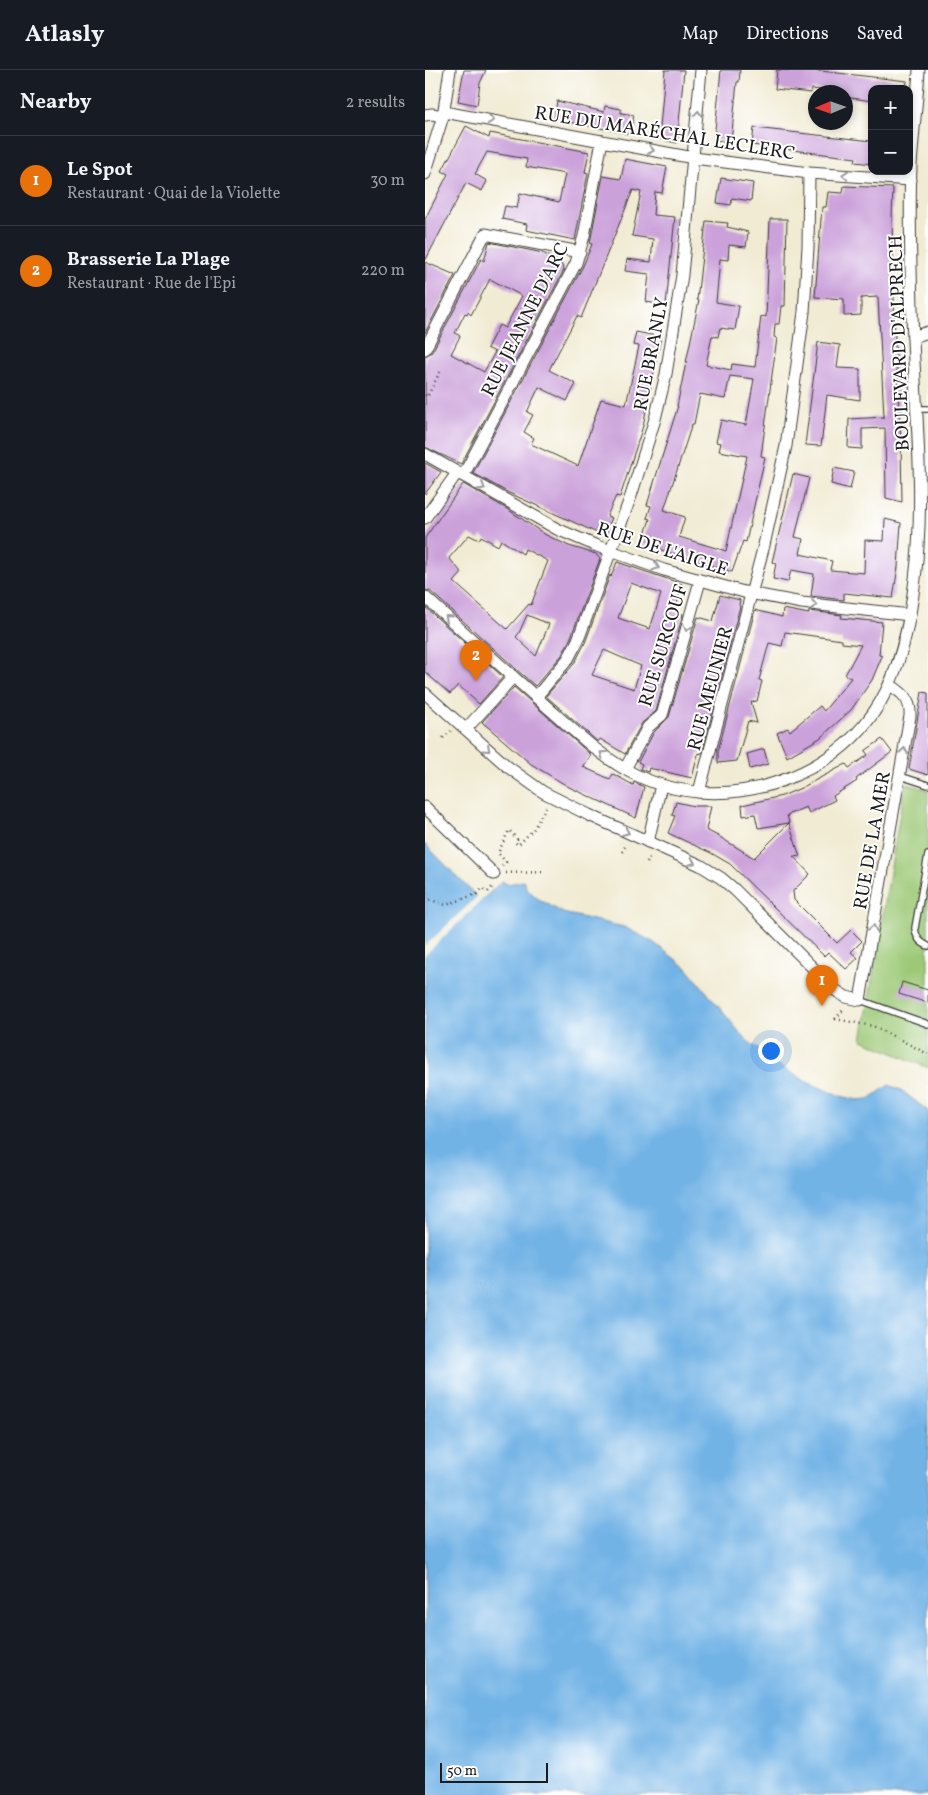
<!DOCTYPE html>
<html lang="en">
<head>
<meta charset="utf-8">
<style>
  :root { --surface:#171b24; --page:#20242c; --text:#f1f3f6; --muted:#9ea1a6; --line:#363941; --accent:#d690ce }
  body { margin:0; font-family:Vollkorn,serif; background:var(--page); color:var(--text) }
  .controls { position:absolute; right:15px; top:15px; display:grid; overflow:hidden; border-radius:10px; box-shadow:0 2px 8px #0003 }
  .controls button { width:45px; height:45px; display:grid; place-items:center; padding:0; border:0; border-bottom:1px solid var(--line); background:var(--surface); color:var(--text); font:25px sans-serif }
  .compass { position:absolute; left:383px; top:15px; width:45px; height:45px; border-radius:50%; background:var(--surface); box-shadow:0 2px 8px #0003; rotate:268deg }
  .scale { position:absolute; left:15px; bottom:12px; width:108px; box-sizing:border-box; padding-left:5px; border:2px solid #1c1c1c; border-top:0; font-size:14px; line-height:18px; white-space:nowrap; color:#1c1c1c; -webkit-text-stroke:4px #fff; paint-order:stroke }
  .you { position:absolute; left:345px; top:980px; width:18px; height:18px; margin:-12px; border:4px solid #fff; border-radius:50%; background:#1a73e8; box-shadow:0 0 0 8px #1a73e833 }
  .badge { display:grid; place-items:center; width:32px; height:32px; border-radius:50%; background:var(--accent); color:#fff; font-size:16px; font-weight:700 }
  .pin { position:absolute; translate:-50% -41px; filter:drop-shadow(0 1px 2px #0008) }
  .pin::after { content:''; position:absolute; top:26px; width:18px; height:15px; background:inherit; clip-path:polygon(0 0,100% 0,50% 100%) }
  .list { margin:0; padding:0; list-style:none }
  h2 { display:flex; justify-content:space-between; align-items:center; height:65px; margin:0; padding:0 20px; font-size:21px }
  h2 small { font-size:16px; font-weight:400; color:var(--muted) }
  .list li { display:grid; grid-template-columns:32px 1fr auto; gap:15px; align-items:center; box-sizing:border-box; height:90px; padding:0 20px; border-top:1px solid var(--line) }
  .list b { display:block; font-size:19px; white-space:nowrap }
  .list p { margin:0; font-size:16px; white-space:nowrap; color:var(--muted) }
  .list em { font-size:16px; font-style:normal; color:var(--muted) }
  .map { position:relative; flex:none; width:503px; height:1725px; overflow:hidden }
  header { display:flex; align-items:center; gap:30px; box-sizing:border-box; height:70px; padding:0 25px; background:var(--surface); border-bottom:1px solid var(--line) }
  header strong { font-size:24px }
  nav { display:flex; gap:28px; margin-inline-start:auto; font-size:18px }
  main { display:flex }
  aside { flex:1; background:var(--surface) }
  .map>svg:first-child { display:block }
  .green { fill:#9dc977; stroke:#5c724a }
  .water { fill:#72b3e6; stroke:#476881 }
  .pier { fill:#f1ebd3 }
  .building { fill:#cba1da; fill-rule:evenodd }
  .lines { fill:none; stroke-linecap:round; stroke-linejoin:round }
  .lane-casing { stroke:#3c3b37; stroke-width:8 }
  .street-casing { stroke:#3c3b37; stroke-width:13 }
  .path { stroke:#3c3b37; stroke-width:2.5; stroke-dasharray:1 4; stroke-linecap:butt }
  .lane { stroke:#fff; stroke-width:5.5 }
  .street { stroke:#fff; stroke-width:11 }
  .oneway { stroke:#999 }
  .labels { text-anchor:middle; stroke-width:4; stroke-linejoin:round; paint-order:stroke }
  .street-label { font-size:19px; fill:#1c1c1c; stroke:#fff }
</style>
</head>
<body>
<header>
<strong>Atlasly</strong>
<nav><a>Map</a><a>Directions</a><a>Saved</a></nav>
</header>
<main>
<aside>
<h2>Nearby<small>2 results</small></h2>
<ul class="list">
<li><span class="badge" style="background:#e8710a">1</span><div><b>Le Spot</b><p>Restaurant · Quai de la Violette</p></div><em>30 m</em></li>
<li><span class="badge" style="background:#e8710a">2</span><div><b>Brasserie La Plage</b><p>Restaurant · Rue de l'Epi</p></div><em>220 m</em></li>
</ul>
</aside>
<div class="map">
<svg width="503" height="1725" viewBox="0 0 503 1725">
  <rect width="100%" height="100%" fill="#fff"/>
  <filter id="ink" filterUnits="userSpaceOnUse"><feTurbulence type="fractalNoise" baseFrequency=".02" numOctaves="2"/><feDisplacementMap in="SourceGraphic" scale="10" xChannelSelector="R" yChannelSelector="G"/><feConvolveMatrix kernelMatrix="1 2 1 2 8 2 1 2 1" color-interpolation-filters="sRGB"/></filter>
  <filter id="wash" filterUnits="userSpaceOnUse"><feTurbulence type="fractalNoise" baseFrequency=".0096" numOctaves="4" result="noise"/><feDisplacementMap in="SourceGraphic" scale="20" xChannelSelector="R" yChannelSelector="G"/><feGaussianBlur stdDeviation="1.12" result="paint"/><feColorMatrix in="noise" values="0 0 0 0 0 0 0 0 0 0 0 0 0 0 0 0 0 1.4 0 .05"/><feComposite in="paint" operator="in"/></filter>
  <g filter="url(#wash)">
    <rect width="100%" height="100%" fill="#f1ebd3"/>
    <!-- green -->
    <polygon class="green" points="480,713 503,720 503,998 437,970"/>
    <!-- water -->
    <polygon class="water" points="0,774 56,831 77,811 82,814 99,811 101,817 112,828 138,843 199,857 228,872 262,898 320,969 356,997 384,1013 416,1026 432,1030 444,1029 464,1015 476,1020 503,1041 503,1725 0,1725"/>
    <!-- pier -->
    <polygon class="pier" points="60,824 61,826 0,885 0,876 54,825 56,827"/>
    <g id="blocks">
      <!-- building -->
      <g class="building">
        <polygon points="39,0 61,0 55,13 52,35 33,31"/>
        <polygon points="240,0 259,0 252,73 234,69"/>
        <polygon points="296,0 315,0 314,12 312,12 306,72 289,70"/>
        <polygon points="352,0 387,0 482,11 481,19 447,19 447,31 420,27 420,22 387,19 386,23 350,19"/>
        <polygon points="132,31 179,42 180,36 196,39 196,43 209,45 205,64 129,49"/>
        <polygon points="41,56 64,68 65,63 164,82 160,102 163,103 150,170 101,160 102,154 77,149 80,136 92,138 95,123 134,132 140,104 101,97 102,89 62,82 50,104 62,111 57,121 41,113 0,191 0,149 23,104 17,101"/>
        <polygon points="329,58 447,71 447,94 430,92 431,88 327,75"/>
        <polygon points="200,89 242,97 237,123 230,122 228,145 250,147 241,235 221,232 224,204 200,201 202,189 226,192 227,180 228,169 207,166 216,122 208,120 156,248 152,246 124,300 151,314 142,331 114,317 102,342 108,345 99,362 109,368 106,374 153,396 176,329 201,335 214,276 208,275 211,262 236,267 218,356 195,427 191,426 182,446 187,448 179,466 82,422 48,403 158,196 167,174 165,173 178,106 196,109"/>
        <polygon points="296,108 328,113 326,131 307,128 306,135 292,133"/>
        <polygon points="419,116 468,118 467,148 470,271 476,373 477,432 461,428 460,358 437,359 437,379 423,378 424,349 459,347 453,227 436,228 436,245 419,246 419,229 390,227 397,137 401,137 403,122 418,123"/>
        <path d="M345 149H362L360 236H356L354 254H350L349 267 352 268 336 386 340 387 321 472 318 471 307 502 217 474 225 449 222 448 226 436 222 435 253 336H252L274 230H272L281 151 303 153 302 157 323 162 321 177 304 175 303 190 295 189 291 232 314 236 310 260 295 258 293 267 287 266 281 295 306 300 307 294 330 297 336 246 341 247ZM305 306 329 309 321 355 296 350 291 372 296 373 294 381 322 386 301 481 254 467 260 447 239 440 267 354H269L275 324 300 329Z"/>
        <path d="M64 172 118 183 135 192 139 200 36 394 0 377V286L7 282 56 189 59 191ZM65 209 97 226 80 258 74 255 62 278 70 282 59 302 26 284 35 266 30 263 40 243 42 244 43 242 46 245Z"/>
        <polygon points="0,192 30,205 0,263"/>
        <polygon points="393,272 415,275 412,298 435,299 435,330 402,325 396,376 380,375"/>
        <polygon points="0,393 16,402 0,424"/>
        <polygon points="409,398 429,402 425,419 406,414"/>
        <polygon points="368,404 384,408 370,467 378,469 375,484 407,491 405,500 439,503 440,470 459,471 460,449 476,453 473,497 468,528 419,523 419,530 386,526 389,504 366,500 363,512 348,509 351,493 347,492"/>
        <path d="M38 414 82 439 121 465 144 476 171 484 175 489 146 567 137 585 110 616 5 521 0 520V468ZM44 465 54 470 56 466 73 476 76 470 98 484 100 479 123 491 106 535 104 534 82 559 29 512 37 503 24 488ZM102 545 124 554 111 586 91 567 94 563Z"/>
        <path d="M192 492 257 514 250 542 258 544 231 641 217 653 200 684 175 669 173 672 121 626 149 594 160 573 185 505 186 507ZM206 513 236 524 225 559 193 548ZM179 580 216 596 209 619 167 605Z"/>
        <polygon points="295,525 315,530 314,535 315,536 277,683 273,684 267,708 224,698 223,702 215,699 217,694 213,692 229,662 244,647 273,547 288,551"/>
        <polygon points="0,537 78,607 54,634 33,615 25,624 0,602"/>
        <polygon points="358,539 384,544 384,541 417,545 416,548 457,552 454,585 457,586 447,610 426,640 395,668 362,687 352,663 363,658 365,661 395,636 399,641 426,608 420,605 436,575 417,573 417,570 360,562 357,576 344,573 334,610 337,611 332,631 326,632 332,653 323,651 312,691 293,693 293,681 330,540 357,547"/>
        <polygon points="89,617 166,685 158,697 185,709 188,704 208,715 209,712 219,717 211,748 144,717 106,694 57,652"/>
        <polygon points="497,622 503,623 503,705 484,699"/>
        <polygon points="457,669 467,682 431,709 432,711 408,726 410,730 384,743 381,737 362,745 364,753 333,758 330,744 318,746 317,735 357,726 376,718 421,694 424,698 443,685 440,681"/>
        <polygon points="339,679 343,694 325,699 322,684"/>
        <polygon points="251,732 269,736 286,736 281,760 293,766 329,788 364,753 375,787 368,786 385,804 368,821 369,830 412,873 426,860 437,871 426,882 433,888 421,899 403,882 399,886 305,794 286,783 243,763 250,746 247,745"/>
        <polygon points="477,912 503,920 503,933 474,924"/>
      </g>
    </g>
  </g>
  <g filter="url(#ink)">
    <use href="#blocks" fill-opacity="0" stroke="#3c3b37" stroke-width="1"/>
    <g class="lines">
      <defs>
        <g id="lane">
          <polyline points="493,339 503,339"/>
          <polyline points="475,706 503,715"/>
          <path d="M503 785 490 858C491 867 494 872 503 876"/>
          <polyline points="435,930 503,954"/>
        </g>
        <g id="street">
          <polyline points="19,42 269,88 384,103 486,110"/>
          <polyline points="0,45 7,44 18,46"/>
          <polyline points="0,104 18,46 25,0"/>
          <polyline points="488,267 503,262"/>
          <polyline points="0,279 60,164 155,182"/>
          <polyline points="0,384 132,459 172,476 239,500 319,522 377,533 485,545"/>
          <polyline points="38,406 151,193 159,166 177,71"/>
          <polyline points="0,448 32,403"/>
          <path d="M0 527C43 566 86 605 129 643 155 666 180 690 211 705 257 727 308 728 356 711 453 676 479 603 490 509 501 419 489 330 487 240 486 192 484 143 486 96 488 64 492 32 494 0"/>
          <path d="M0 623 83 697 118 722 164 745 275 795 296 808 310 820 410 920 421 927 435 930 485 646C486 630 478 623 465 615"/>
          <polyline points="111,627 143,589 153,570 206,426 230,349 241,304 257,205 276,0"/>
          <polyline points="41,659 88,607"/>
          <polyline points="200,699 223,657 237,645 238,642 275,511"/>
          <polyline points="274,722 339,475 361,376 379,242 383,177 384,103"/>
          <polyline points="0,737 69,804"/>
          <polyline points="223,772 236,715"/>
        </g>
      </defs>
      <!-- lane casing -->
      <use href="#lane" class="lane-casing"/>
      <!-- street casing -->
      <use href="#street" class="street-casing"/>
      <!-- path -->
      <g class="path">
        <polyline points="0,325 2,327 16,300"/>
        <polyline points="18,668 26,661"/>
        <polyline points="197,782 201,775"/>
        <polyline points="222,793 226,786"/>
        <polyline points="77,796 81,792 73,783 84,760 92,769 90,772 93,775 108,760 121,737"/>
        <polyline points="81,803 119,802"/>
        <polyline points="0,828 21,835 52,824 58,818 63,822 68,816"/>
        <polyline points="410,949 448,956 503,984"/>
        <polyline points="410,949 419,939"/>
      </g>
      <!-- lane -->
      <use href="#lane" class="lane"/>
      <!-- street -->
      <use href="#street" class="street"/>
    </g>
    <!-- one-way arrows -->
    <defs><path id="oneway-chevron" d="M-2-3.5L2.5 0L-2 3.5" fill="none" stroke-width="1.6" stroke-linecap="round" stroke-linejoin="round" transform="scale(1.25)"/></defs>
    <g class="oneway">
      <use href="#oneway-chevron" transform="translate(273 44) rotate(-86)"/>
      <use href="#oneway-chevron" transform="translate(66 50) rotate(10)"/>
      <use href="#oneway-chevron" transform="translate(226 80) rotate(11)"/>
      <use href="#oneway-chevron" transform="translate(420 105) rotate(-176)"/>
      <use href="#oneway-chevron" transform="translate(57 417) rotate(30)"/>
      <use href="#oneway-chevron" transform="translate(231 497) rotate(19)"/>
      <use href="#oneway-chevron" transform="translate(389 535) rotate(8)"/>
      <use href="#oneway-chevron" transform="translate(23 548) rotate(-138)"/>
      <use href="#oneway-chevron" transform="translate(262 558) rotate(106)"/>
      <use href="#oneway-chevron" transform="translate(62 679) rotate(42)"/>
      <use href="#oneway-chevron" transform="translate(479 681) rotate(-80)"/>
      <use href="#oneway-chevron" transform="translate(178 684) rotate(-144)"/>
      <use href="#oneway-chevron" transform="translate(201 762) rotate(25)"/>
      <use href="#oneway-chevron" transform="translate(267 792) rotate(24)"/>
      <use href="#oneway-chevron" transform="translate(448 858) rotate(-80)"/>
    </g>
  </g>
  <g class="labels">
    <!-- street labels -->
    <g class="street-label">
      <text transform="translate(240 62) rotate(9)" y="7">RUE DU MARÉCHAL LECLERC</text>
      <text transform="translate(99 249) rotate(-63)" y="7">RUE JEANNE D'ARC</text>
      <text transform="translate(473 273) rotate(-92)" y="7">BOULEVARD D'ALPRECH</text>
      <text transform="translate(225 284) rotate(-79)" y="7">RUE BRANLY</text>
      <text transform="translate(238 478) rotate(18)" y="7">RUE DE L'AIGLE</text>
      <text transform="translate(237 575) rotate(-73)" y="7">RUE SURCOUF</text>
      <text transform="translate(284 618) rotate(-75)" y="7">RUE MEUNIER</text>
      <text transform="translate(446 770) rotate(-80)" y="7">RUE DE LA MER</text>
    </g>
  </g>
</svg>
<div class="controls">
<button>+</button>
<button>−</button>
</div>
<svg class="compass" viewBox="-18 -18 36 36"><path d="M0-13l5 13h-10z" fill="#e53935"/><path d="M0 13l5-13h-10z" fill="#9ea1a6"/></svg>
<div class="scale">50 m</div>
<div class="you"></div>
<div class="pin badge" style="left:397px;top:936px;background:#e8710a">1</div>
<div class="pin badge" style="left:51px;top:611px;background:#e8710a">2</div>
</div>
</main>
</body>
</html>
